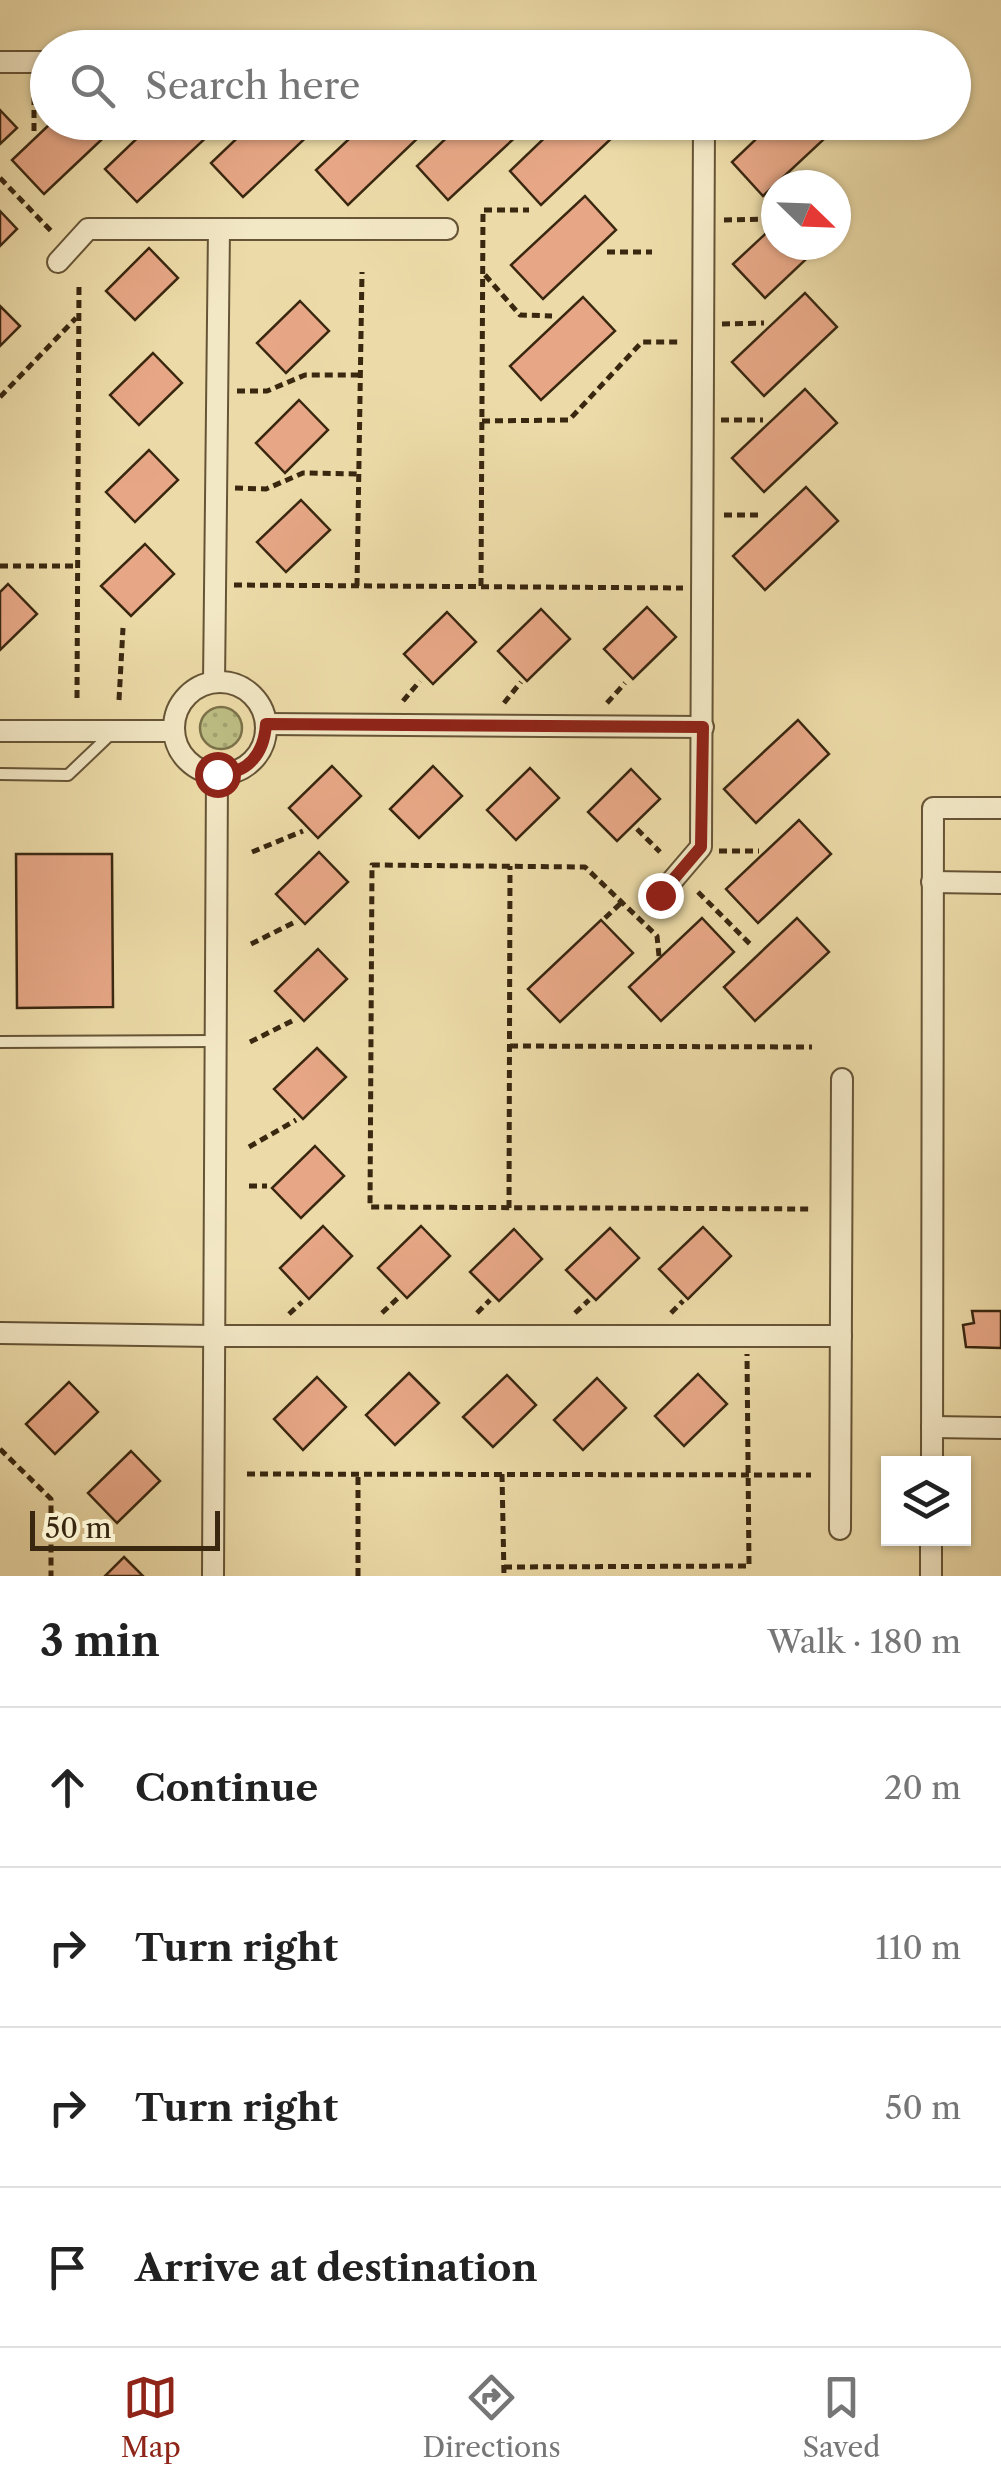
<!DOCTYPE html>
<html lang="en">
<head>
<meta charset="utf-8">
<style>
  :root { --surface:#fff; --page:#f6f6f6; --text:#222; --muted:#767676; --line:#e0e0e0; --accent:#8f2418 }
  body { margin:0; font-family:"Libre Caslon Text",serif; background:var(--page); color:var(--text) }
  .controls { position:absolute; right:30px; bottom:30px; display:grid; overflow:hidden; border-radius:0px; box-shadow:0 2px 8px #0004 }
  .controls button { width:90px; height:90px; display:grid; place-items:center; padding:0; border:0; border-bottom:2px solid var(--line); background:var(--surface); color:var(--text); font:50px sans-serif }
  .compass { position:absolute; left:761px; top:170px; width:90px; height:90px; border-radius:50%; background:var(--surface); box-shadow:0 2px 8px #0004; rotate:113deg }
  .scale { position:absolute; left:30px; bottom:25px; width:190px; box-sizing:border-box; padding-left:10px; border:5px solid #392710; border-top:0; font-size:28px; line-height:35px; white-space:nowrap; color:#392710; -webkit-text-stroke:8px #f3e8c6; paint-order:stroke }
  .stop { position:absolute; width:30px; height:30px; margin:-22px; border:8px solid #8f2418; border-radius:50%; background:#fff }
  .stop.end { background:#8f2418; border-color:#fff; box-shadow:0 2px 10px #0008 }
  .list { margin:0; padding:0; list-style:none }
  h2 { display:flex; justify-content:space-between; align-items:center; height:130px; margin:0; padding:0 40px; font-size:42px }
  h2 small { font-size:32px; font-weight:400; color:var(--muted) }
  .list li { display:grid; grid-template-columns:65px 1fr auto; gap:30px; align-items:center; box-sizing:border-box; height:160px; padding:0 40px; border-top:2px solid var(--line) }
  .list b { display:block; font-size:38px; white-space:nowrap }
  .list em { font-size:32px; font-style:normal; color:var(--muted) }
  .icon { flex:none; width:55px; height:55px; fill:none; stroke:currentColor; stroke-width:2; stroke-linecap:round; stroke-linejoin:round }
  .map { position:relative; flex:none; width:1001px; height:1576px; overflow:hidden }
  .search { position:absolute; background:var(--surface); box-shadow:0 2px 8px #0004; left:30px; right:30px; top:30px; height:110px; display:flex; align-items:center; gap:25px; box-sizing:border-box; padding:0 35px; border-radius:55px; color:var(--muted); font-size:38px }
  .sheet { height:770px; background:var(--surface) }
  nav { display:flex; justify-content:space-around; align-items:center; box-sizing:border-box; height:140px; border-top:2px solid var(--line); background:var(--surface); font-size:28px; color:var(--muted) }
  nav a { display:grid; justify-items:center; gap:5px }
  nav .on { color:var(--accent) }
  .map>svg:first-child { display:block }
  .grass { fill:url(#grass-dots); stroke:#7b724a; stroke-width:2.5 }
  .building { fill:#e7a786; stroke:#392710; stroke-width:2.5 }
  .lines { fill:none; stroke-linecap:round; stroke-linejoin:round }
  .service-casing { stroke:#665436; stroke-width:14 }
  .minor-casing { stroke:#665436; stroke-width:24 }
  .path { stroke:#392710; stroke-width:5; stroke-dasharray:8 5; stroke-linecap:butt }
  .service { stroke:#f3e8c6; stroke-width:10 }
  .minor { stroke:#f3e8c6; stroke-width:20 }
  .route { stroke:#8f2418; stroke-width:12 }
</style>
</head>
<body>
<div class="map">
<svg width="1001" height="1576" viewBox="0 0 1001 1576">
  <defs>
    <pattern id="grass-dots" width="8" height="8" patternUnits="userSpaceOnUse" patternTransform="scale(2.5)"><rect width="8" height="8" fill="#bdbe84"/><path d="M2 2h.1M6 6h.1" fill="none" stroke="#a3a371" stroke-width="1.8" stroke-linecap="round"/></pattern>
  </defs>
  <rect width="100%" height="100%" fill="#ecdba8"/>
  <filter id="stains"><feTurbulence type="fractalNoise" baseFrequency=".002" numOctaves="4"/><feColorMatrix values="0 0 0 0 .2 0 0 0 0 .09 0 0 0 0 .02 0 0 0 .5 -.17"/></filter>
  <radialGradient id="worn" r=".72"><stop offset=".6" stop-color="#630" stop-opacity="0"/><stop offset="1" stop-color="#630" stop-opacity=".3"/></radialGradient>
  <!-- grass -->
  <circle class="grass" cx="221" cy="728" r="21"/>
  <!-- building -->
  <g class="building">
    <polygon points="0,110 17,128 0,144"/>
    <polygon points="52,122 117,125 44,194 12,160"/>
    <polygon points="154,122 200,122 210,134 137,202 105,169"/>
    <polygon points="254,122 310,122 316,128 243,197 211,163"/>
    <polygon points="367,122 409,122 421,135 348,205 316,170"/>
    <polygon points="463,122 514,122 522,131 448,200 417,166"/>
    <polygon points="561,122 602,122 614,136 541,205 510,171"/>
    <polygon points="774,122 833,122 837,127 763,196 732,162"/>
    <polygon points="585,196 616,230 543,299 511,265"/>
    <polygon points="0,211 17,229 0,246"/>
    <polygon points="776,224 776,245 821,245 765,298 733,264"/>
    <polygon points="149,248 178,278 135,320 106,291"/>
    <polygon points="805,293 837,327 764,396 732,362"/>
    <polygon points="583,297 615,331 541,400 510,366"/>
    <polygon points="300,301 329,331 286,373 257,343"/>
    <polygon points="0,306 20,326 0,346"/>
    <polygon points="153,353 182,383 139,425 110,395"/>
    <polygon points="805,389 837,423 764,492 732,458"/>
    <polygon points="299,400 328,430 285,473 256,443"/>
    <polygon points="149,450 178,480 135,522 106,492"/>
    <polygon points="806,487 838,521 765,590 733,556"/>
    <polygon points="301,500 330,530 286,572 257,542"/>
    <polygon points="145,544 174,574 131,616 101,586"/>
    <polygon points="8,584 37,614 0,650 0,592"/>
    <polygon points="647,607 676,637 633,679 604,649"/>
    <polygon points="541,609 570,639 527,681 498,651"/>
    <polygon points="447,612 476,642 433,684 404,654"/>
    <polygon points="798,720 829,754 756,823 724,789"/>
    <polygon points="332,766 361,796 318,838 289,808"/>
    <polygon points="433,766 462,796 419,838 390,809"/>
    <polygon points="530,768 559,798 516,840 487,810"/>
    <polygon points="631,769 660,799 617,841 588,812"/>
    <polygon points="799,820 831,854 758,923 726,889"/>
    <polygon points="319,852 348,882 305,924 276,894"/>
    <polygon points="16,854 112,854 113,1007 17,1008"/>
    <polygon points="702,918 734,952 661,1021 629,987"/>
    <polygon points="797,918 829,952 755,1021 724,987"/>
    <polygon points="601,920 633,953 560,1022 528,989"/>
    <polygon points="318,949 347,979 304,1021 275,991"/>
    <polygon points="317,1048 346,1077 303,1119 274,1089"/>
    <polygon points="315,1146 344,1176 301,1218 272,1188"/>
    <polygon points="323,1226 352,1256 309,1299 280,1268"/>
    <polygon points="421,1226 450,1256 407,1298 378,1268"/>
    <polygon points="703,1227 731,1256 688,1299 659,1269"/>
    <polygon points="610,1228 639,1258 596,1300 566,1270"/>
    <polygon points="514,1229 542,1259 499,1301 470,1272"/>
    <polygon points="972,1311 1001,1311 1001,1348 966,1347 963,1325 974,1323"/>
    <polygon points="409,1373 439,1403 395,1445 366,1415"/>
    <polygon points="698,1374 727,1404 684,1446 655,1416"/>
    <polygon points="507,1375 536,1405 493,1447 463,1417"/>
    <polygon points="317,1377 346,1407 303,1450 274,1419"/>
    <polygon points="597,1378 626,1408 583,1450 554,1420"/>
    <polygon points="69,1382 98,1412 55,1454 26,1424"/>
    <polygon points="131,1451 160,1481 117,1523 88,1493"/>
    <polygon points="124,1557 143,1576 105,1576"/>
  </g>
  <g class="lines">
    <defs>
      <g id="service">
        <polyline points="0,774 68,775 112,733"/>
        <polyline points="0,1042 215,1041"/>
      </g>
      <g id="minor">
        <polyline points="0,62 48,62"/>
        <polyline points="58,262 88,229 447,229"/>
        <circle cx="220" cy="728" r="46"/>
        <polyline points="214,682 219,229"/>
        <polyline points="267,724 703,727"/>
        <polyline points="0,731 174,731"/>
        <polyline points="932,882 1001,883"/>
        <polyline points="660,895 701,847 704,122"/>
        <polyline points="0,1333 213,1336 841,1336"/>
        <polyline points="932,1427 1001,1428"/>
        <polyline points="932,1464 933,808 1001,808"/>
        <polyline points="840,1529 842,1079"/>
        <polyline points="213,1576 217,774"/>
        <polyline points="931,1576 931,1538"/>
      </g>
    </defs>
    <!-- service casing -->
    <use href="#service" class="service-casing"/>
    <!-- minor casing -->
    <use href="#minor" class="minor-casing"/>
    <!-- path -->
    <g class="path">
      <polyline points="34,84 34,131"/>
      <polyline points="136,122 136,129"/>
      <polyline points="342,122 343,135"/>
      <polyline points="237,130 237,122"/>
      <polyline points="447,131 447,122"/>
      <polyline points="541,132 541,122"/>
      <polyline points="0,178 51,231"/>
      <polyline points="724,220 766,219"/>
      <polyline points="607,252 652,252"/>
      <polyline points="485,275 520,315 552,316"/>
      <polyline points="722,324 764,323"/>
      <polyline points="237,391 267,391 305,375 360,375"/>
      <polyline points="0,397 76,318"/>
      <polyline points="721,420 763,420"/>
      <polyline points="482,421 569,420 642,342 682,342"/>
      <polyline points="235,488 266,489 303,473 359,474"/>
      <polyline points="724,515 761,515"/>
      <polyline points="0,566 77,566"/>
      <polyline points="234,585 683,588"/>
      <polyline points="357,586 362,272"/>
      <polyline points="481,586 483,210 529,210"/>
      <polyline points="77,698 79,283"/>
      <polyline points="119,700 123,628"/>
      <polyline points="403,701 420,681"/>
      <polyline points="504,703 521,682"/>
      <polyline points="607,703 625,683"/>
      <polyline points="637,829 660,852"/>
      <polyline points="719,851 759,851"/>
      <polyline points="252,852 303,831"/>
      <polyline points="698,892 752,946"/>
      <polyline points="605,918 622,902"/>
      <polyline points="251,944 295,922"/>
      <polyline points="659,956 657,936 585,867 372,865 370,1207 810,1209"/>
      <polyline points="250,1042 294,1020"/>
      <polyline points="510,1046 812,1047"/>
      <polyline points="249,1147 296,1120"/>
      <polyline points="249,1186 267,1186"/>
      <polyline points="509,1208 510,866"/>
      <polyline points="382,1313 398,1298"/>
      <polyline points="477,1313 490,1300"/>
      <polyline points="575,1313 589,1300"/>
      <polyline points="671,1313 683,1301"/>
      <polyline points="289,1314 302,1302"/>
      <polyline points="0,1449 51,1499 51,1576"/>
      <polyline points="247,1474 811,1475"/>
      <polyline points="502,1474 504,1576"/>
      <polyline points="504,1567 749,1566 747,1354"/>
      <polyline points="358,1576 358,1474"/>
    </g>
    <!-- service -->
    <use href="#service" class="service"/>
    <!-- minor -->
    <use href="#minor" class="minor"/>
  </g>
  <g class="lines">
    <!-- route -->
    <path class="route" d="M217 774C248 774 264 754 266 724L703 727 701 847 660 895"/>
  </g>
  <rect width="100%" height="100%" filter="url(#stains)"/>
  <rect width="100%" height="100%" fill="url(#worn)"/>
</svg>
<div class="controls">
<button><svg class="icon" aria-label="layers" viewBox="0 0 24 24"><path d="M12 4l9 5-9 5-9-5zM3 14l9 5 9-5"/></svg></button>
</div>
<svg class="compass" viewBox="-18 -18 36 36"><path d="M0-13l5 13h-10z" fill="#e53935"/><path d="M0 13l5-13h-10z" fill="#767676"/></svg>
<div class="scale">50 m</div>
<div class="stop" style="left:217px;top:774px"></div>
<div class="stop end" style="left:660px;top:895px"></div>
<div class="search"><svg class="icon" aria-label="search" viewBox="0 0 24 24"><circle cx="10" cy="10" r="6"/><path d="M15 15l6 6"/></svg>Search here</div>
</div>
<section class="sheet">
<h2>3 min<small>Walk · 180 m</small></h2>
<ul class="list">
<li><svg class="icon" aria-label="ahead" viewBox="0 0 24 24"><path d="M12 20V5M6 11l6-6 6 6"/></svg><div><b>Continue</b></div><em>20 m</em></li>
<li><svg class="icon" aria-label="right" viewBox="0 0 24 24"><path d="M7 20v-9h11M14 6l5 5-5 5"/></svg><div><b>Turn right</b></div><em>110 m</em></li>
<li><svg class="icon" aria-label="right" viewBox="0 0 24 24"><path d="M7 20v-9h11M14 6l5 5-5 5"/></svg><div><b>Turn right</b></div><em>50 m</em></li>
<li><svg class="icon" aria-label="arrive" viewBox="0 0 24 24"><path d="M6 21V4h12l-3 4 3 4H6"/></svg><div><b>Arrive at destination</b></div></li>
</ul>
</section>
<nav>
<a class="on"><svg class="icon" aria-label="map" viewBox="0 0 24 24"><path d="M3 6l6-2 6 2 6-2v14l-6 2-6-2-6 2zM9 4v14M15 6v14"/></svg>Map</a>
<a><svg class="icon" aria-label="directions" viewBox="0 0 24 24"><path d="M12 3l9 9-9 9-9-9zM9 14v-3h6M13 9l2 2-2 2"/></svg>Directions</a>
<a><svg class="icon" aria-label="saved" viewBox="0 0 24 24"><path d="M7 4h10v16l-5-4-5 4z"/></svg>Saved</a>
</nav>
</body>
</html>
